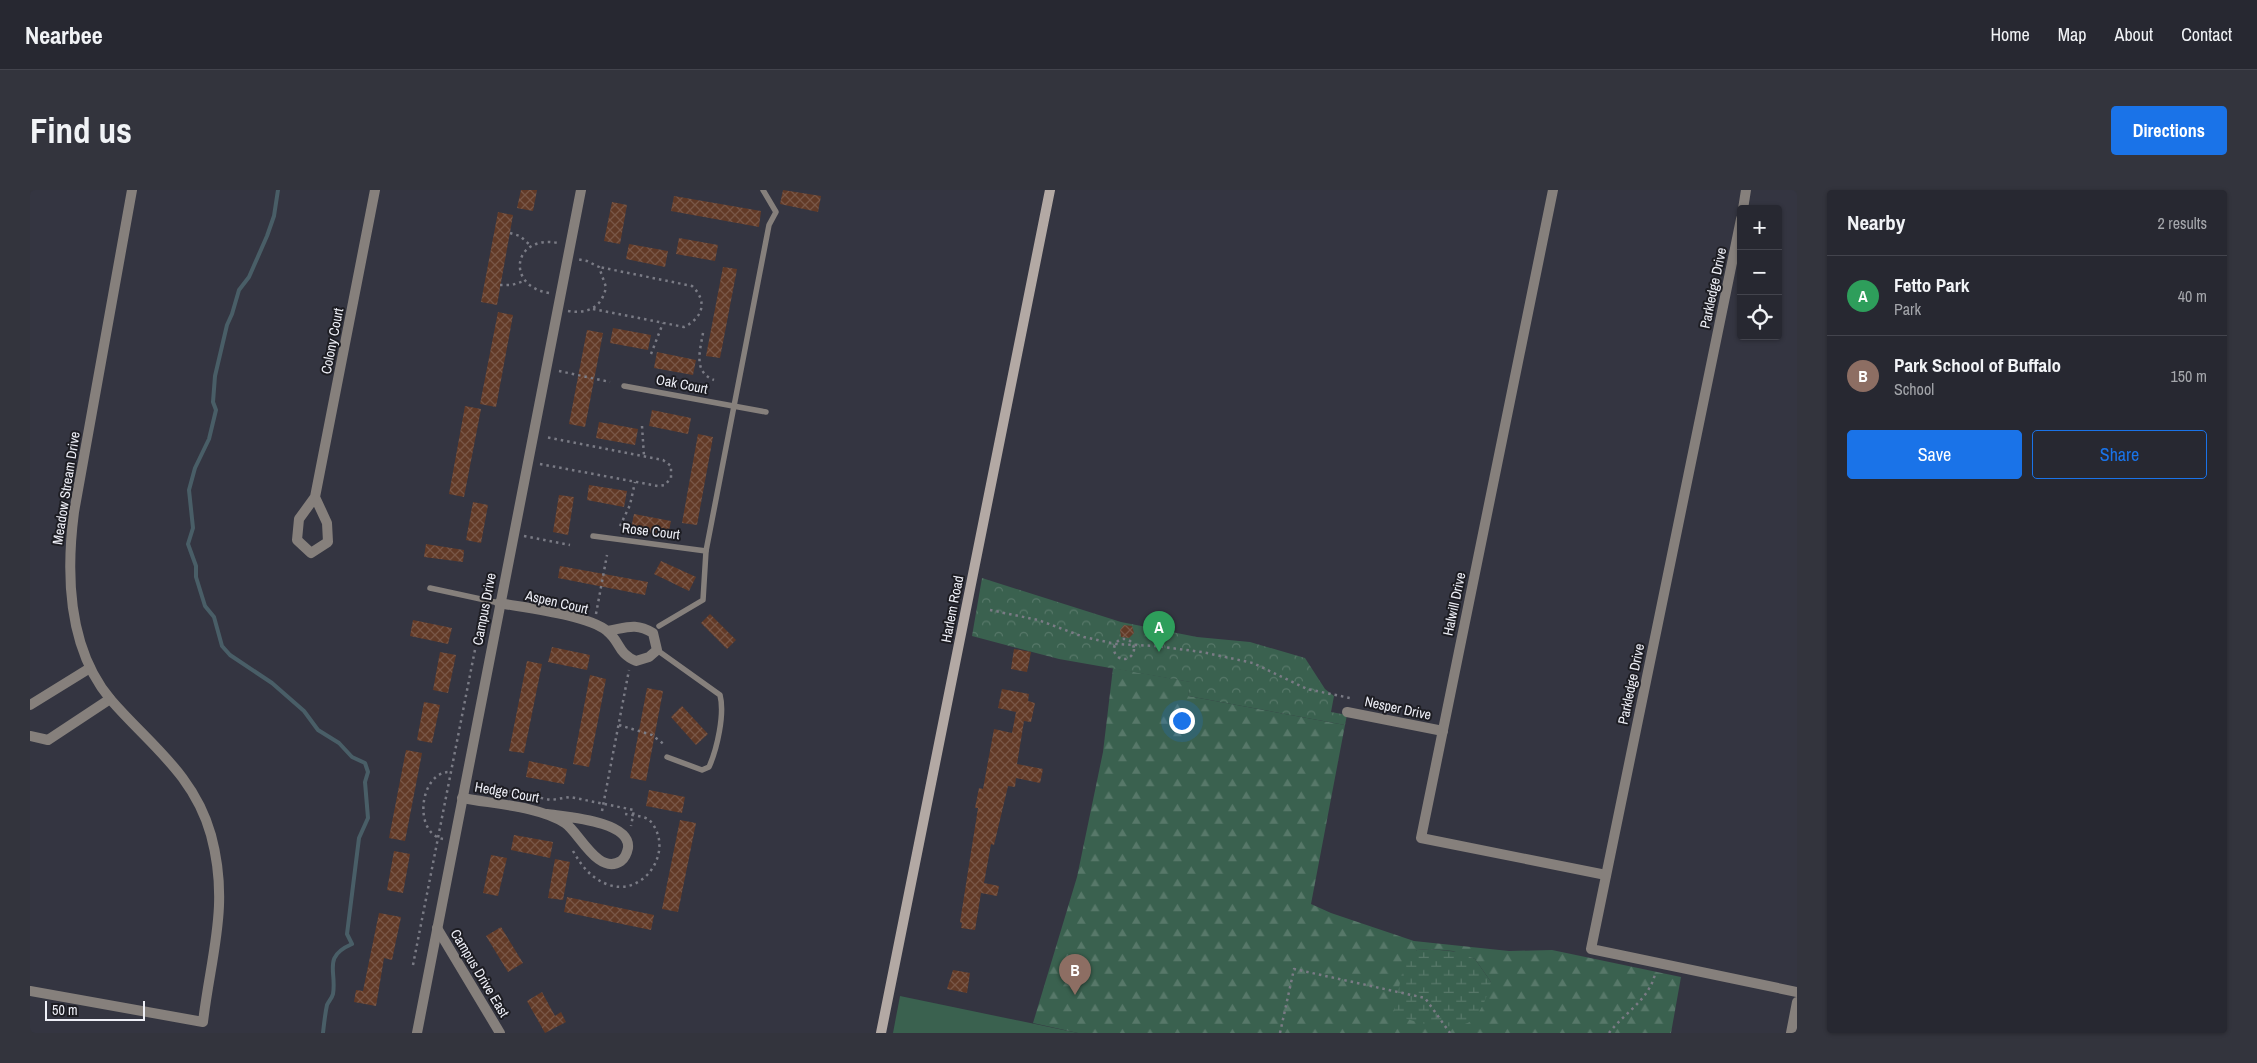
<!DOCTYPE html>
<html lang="en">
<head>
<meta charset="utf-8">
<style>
  :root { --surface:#272831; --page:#33343d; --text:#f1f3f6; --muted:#a4a6ab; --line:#43444d; --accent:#1a73e8 }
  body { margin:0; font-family:"Archivo Narrow",sans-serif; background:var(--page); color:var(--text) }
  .controls { position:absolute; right:15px; top:15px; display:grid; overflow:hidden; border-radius:5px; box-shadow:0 1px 4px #0004 }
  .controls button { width:45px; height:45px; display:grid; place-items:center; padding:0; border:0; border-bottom:1px solid var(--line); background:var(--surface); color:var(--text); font:25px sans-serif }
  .scale { position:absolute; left:15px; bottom:12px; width:100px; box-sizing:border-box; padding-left:5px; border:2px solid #eeeff7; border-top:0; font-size:14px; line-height:18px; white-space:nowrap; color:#eeeff7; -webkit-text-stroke:4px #1d1d23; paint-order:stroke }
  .you { position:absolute; left:1151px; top:530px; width:18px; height:18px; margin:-12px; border:4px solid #fff; border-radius:50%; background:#1a73e8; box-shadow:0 0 0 8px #1a73e833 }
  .badge { display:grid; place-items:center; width:32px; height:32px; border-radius:50%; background:var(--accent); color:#fff; font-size:16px; font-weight:700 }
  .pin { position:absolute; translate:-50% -41px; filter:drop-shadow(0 1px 2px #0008) }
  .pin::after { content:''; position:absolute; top:26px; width:18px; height:15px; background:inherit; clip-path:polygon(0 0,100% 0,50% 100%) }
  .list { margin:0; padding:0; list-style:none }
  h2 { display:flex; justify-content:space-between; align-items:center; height:65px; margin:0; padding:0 20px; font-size:21px }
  h2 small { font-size:16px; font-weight:400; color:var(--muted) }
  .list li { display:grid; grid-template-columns:32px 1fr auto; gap:15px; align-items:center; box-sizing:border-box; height:80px; padding:0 20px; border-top:1px solid var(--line) }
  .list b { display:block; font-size:19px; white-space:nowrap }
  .list p { margin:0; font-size:16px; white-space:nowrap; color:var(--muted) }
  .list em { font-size:16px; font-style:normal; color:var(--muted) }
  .actions { display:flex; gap:10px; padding:15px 20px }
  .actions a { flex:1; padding:11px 0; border:1px solid var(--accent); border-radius:5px; text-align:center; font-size:18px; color:var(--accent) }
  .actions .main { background:var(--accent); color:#fff }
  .icon { flex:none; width:28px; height:28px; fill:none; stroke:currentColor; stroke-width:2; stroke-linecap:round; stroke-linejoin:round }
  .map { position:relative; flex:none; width:1767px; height:843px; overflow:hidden; border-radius:5px }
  header { display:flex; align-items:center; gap:30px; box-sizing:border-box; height:70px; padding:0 25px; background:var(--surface); border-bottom:1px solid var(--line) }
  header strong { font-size:24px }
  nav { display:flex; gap:28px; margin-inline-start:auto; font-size:18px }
  .intro { display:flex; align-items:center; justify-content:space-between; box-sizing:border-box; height:120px; padding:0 30px }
  h1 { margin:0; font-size:35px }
  .button { padding:12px 22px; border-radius:5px; background:var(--accent); color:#fff; font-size:18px; font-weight:700 }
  main { display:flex; gap:30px; padding:0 30px }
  aside { flex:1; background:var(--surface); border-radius:5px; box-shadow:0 1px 4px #0004 }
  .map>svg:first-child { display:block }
  .grass { fill:#3a614f }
  .forest { fill:url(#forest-firs); fill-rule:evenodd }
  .wetland { fill:url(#wetland-marsh) }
  .park { fill:url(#park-crowns) }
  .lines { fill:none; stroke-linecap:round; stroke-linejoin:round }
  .stream { stroke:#495e67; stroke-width:4 }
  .building { fill:url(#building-cross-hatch) }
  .path { stroke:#7a7b85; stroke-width:2.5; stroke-dasharray:2.5 4; stroke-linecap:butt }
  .service { stroke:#86807c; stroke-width:5.5 }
  .minor { stroke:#86807c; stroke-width:10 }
  .secondary { stroke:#b3a9a4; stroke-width:10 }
  .labels { text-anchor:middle; stroke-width:4; stroke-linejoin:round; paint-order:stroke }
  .street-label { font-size:14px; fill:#eeeff7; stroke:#1d1d23 }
</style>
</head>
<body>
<header>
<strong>Nearbee</strong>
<nav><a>Home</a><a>Map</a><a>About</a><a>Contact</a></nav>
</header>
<div class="intro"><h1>Find us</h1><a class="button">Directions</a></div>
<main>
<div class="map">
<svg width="1767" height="843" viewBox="0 0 1767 843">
  <defs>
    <pattern id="forest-firs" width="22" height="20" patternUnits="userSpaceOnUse" patternTransform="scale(1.25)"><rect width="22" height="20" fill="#3a614f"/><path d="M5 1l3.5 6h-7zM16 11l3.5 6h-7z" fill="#577869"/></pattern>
    <pattern id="wetland-marsh" width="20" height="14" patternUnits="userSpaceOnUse" patternTransform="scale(1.25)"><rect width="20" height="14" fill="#3a614f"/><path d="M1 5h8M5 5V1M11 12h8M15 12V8" fill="none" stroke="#577869"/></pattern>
    <pattern id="park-crowns" width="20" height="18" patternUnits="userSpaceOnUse" patternTransform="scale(1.25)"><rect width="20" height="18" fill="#3a614f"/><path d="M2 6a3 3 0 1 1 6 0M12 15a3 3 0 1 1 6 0" fill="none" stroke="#577869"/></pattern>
    <pattern id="building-cross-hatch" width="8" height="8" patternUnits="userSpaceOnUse" patternTransform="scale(1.25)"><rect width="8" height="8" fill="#623a27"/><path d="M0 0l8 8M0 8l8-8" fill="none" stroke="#795747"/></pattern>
  </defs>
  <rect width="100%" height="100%" fill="#343541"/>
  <!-- grass -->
  <polygon class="grass" points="870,806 1048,843 863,843"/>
  <!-- forest -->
  <path class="forest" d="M1083 478 1161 492 1158 506 1315 535 1281 714 1301 723 1384 751 1479 761 1522 760 1651 787 1641 843H1048L1003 833 1047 687 1073 562ZM1400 759 1423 761 1445 769 1461 792 1382 764 1387 760Z"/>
  <!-- wetland -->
  <path class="wetland" d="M1400 759 1429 762 1445 769 1461 792C1457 806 1453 820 1442 830 1430 843 1376 833 1364 822L1372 783 1379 764 1387 760Z"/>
  <!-- park -->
  <polygon class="park" points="952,388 1091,432 1167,447 1220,452 1275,468 1295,499 1304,506 1301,522 1317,525 1315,535 1158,506 1160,492 1029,469 942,446"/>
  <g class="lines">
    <!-- stream -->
    <path class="stream" d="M248 0 244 26 237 46 219 87 209 100 202 124 197 135 185 186 183 212 186 220 179 249 165 278 159 300 163 338 158 354 166 376V387L175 416 184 427 192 456 200 465 242 493 274 521 288 540 309 553 322 567 335 573 338 582 335 592 338 628 329 648 317 744 322 754C292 767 307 781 303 804 302 808 299 811 297 815 295 824 294 834 293 843"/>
  </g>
  <!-- building -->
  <g class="building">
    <polygon points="491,0 507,0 503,21 487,18"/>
    <polygon points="753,0 791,6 788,22 750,14"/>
    <polygon points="644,6 731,21 729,37 641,21"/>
    <polygon points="582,12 597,15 590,54 574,51"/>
    <polygon points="468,22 483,25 467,115 451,112"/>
    <polygon points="649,48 688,55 685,71 646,64"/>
    <polygon points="599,54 638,61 635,77 596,69"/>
    <polygon points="693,77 707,79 690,168 676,166"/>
    <polygon points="468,122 483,125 466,217 450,214"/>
    <polygon points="583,138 621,145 618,160 580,153"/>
    <polygon points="557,140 573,143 555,237 539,234"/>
    <polygon points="627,162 666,170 663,185 624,178"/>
    <polygon points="435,216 451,219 434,307 419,304"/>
    <polygon points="622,220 661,228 658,244 619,236"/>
    <polygon points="569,232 608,239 605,255 566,248"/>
    <polygon points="668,244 683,247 667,335 652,333"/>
    <polygon points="559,295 597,301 594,317 557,310"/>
    <polygon points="529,305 544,307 538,345 523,342"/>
    <polygon points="443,312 458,315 451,353 436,350"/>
    <polygon points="604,324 641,331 638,346 601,339"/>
    <polygon points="396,354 434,360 433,372 394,367"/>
    <polygon points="631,371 666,387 659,401 624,384"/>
    <polygon points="530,376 618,392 615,405 528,388"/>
    <polygon points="680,424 706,450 697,459 671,433"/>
    <polygon points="383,430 422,438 418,454 380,446"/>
    <polygon points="1094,435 1102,436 1104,443 1099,448 1091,447 1090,440"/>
    <polygon points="522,457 560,465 557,480 518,472"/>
    <polygon points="984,459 1001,462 997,482 981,479"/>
    <polygon points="410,462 426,465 418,503 403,500"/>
    <polygon points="497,471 512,474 494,563 479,561"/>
    <polygon points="560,485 576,489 559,577 543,574"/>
    <polygon points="617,498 633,501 616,591 600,588"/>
    <polygon points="972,499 999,504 998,511 1005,513 1001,532 994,531 987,574 1013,579 1010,593 986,588 985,597 978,596 964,655 961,654 954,693 969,696 967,706 951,703 945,740 931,738 932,733 930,732 948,618 945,618 949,598 953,599 964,539 982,543 986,522 968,518"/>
    <polygon points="394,512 410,515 402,553 387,550"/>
    <polygon points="652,516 678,544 666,555 641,527"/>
    <polygon points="376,560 392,563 375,651 359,648"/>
    <polygon points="499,571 537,579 534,594 496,587"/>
    <polygon points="619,600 655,607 652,623 616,616"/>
    <polygon points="650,630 666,633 648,722 632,719"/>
    <polygon points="484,645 523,652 520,668 481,660"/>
    <polygon points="364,661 380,664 373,703 357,700"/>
    <polygon points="461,665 477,668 468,706 453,703"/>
    <polygon points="525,669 540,672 533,710 518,708"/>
    <polygon points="537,707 624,725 621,740 534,722"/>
    <polygon points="349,723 371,727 362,770 354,768 346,816 324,812 326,800 333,801"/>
    <polygon points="471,737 493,773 478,782 456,746"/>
    <polygon points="923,780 940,783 937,803 917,799"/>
    <polygon points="512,802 525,826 531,822 536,832 515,843 497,811"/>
  </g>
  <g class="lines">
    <!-- path -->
    <g class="path">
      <polyline points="480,43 490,46 500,55"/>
      <polyline points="470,95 482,95 494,91"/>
      <path d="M519 103C475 96 483 44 528 53"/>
      <path d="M563 119 654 137C673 128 678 111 662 96L569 77"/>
      <path d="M538 121C557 124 572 118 576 97L569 77 557 71 547 69"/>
      <path d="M673 143C670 161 663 182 684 190"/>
      <polyline points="621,164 633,133"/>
      <polyline points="529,181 580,192"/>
      <polyline points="612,236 614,266"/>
      <polyline points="510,274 628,296 635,295 641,288 641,276 633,270 515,247"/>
      <polyline points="590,336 600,315 605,292"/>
      <polyline points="494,346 540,355"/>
      <polyline points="960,420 1008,430 1054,447 1086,454 1125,456 1172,462 1223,473 1277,499 1320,508"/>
      <polyline points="566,424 577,365"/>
      <circle cx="1094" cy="459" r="10"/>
      <polyline points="589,535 622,545 635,555"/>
      <polyline points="448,594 448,595 521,610 540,607 604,620 601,636"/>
      <polyline points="572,621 599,480"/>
      <path d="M413 649C382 643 390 580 421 582"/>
      <path d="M543 661C552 677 562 689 579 695 609 705 636 673 628 645 626 639 623 633 618 629 612 626 602 625 595 624"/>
      <polyline points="383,775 453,419"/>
      <polyline points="1250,843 1264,779 1395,808 1420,843"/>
      <path d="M1579 843C1594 823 1619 810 1625 784"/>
    </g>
    <!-- service -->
    <g class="service">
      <polyline points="594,196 736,222"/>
      <polyline points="563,346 676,361"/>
      <polyline points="400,398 469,413"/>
      <polyline points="629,436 673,410 676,361 739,35 746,22 733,0"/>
      <path d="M627 460 690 505C695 524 687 559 679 577L672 580 637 567"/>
    </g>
    <!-- minor -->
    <g class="minor">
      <polyline points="1523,0 1391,648 1576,685"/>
      <polyline points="1713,19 1716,0"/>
      <polyline points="1711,29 1561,759 1767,802"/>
      <polyline points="285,307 297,333 298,352 281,363 267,350 269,329 285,307 345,0"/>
      <path d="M469 413C496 418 558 425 577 441 591 452 587 463 606 471L619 467 627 460 623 443C605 432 596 438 577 441"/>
      <polyline points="0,515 60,478"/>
      <polyline points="1317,522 1413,541"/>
      <polyline points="0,546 18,550 80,509"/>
      <path d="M432 608C463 614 509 616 535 633 549 642 568 686 591 671 595 668 597 663 598 658 601 631 536 627 517 624"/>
      <polyline points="407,738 470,843"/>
      <path d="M0 801 173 832C181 764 200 715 181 645 164 584 119 554 81 510 38 459 36 384 44 322L102 0"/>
      <polyline points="387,843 551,0"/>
      <polyline points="1761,843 1767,812"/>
    </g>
    <!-- secondary -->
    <polyline class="secondary" points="851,843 1020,0"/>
  </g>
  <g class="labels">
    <!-- street labels -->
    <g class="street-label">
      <text transform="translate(1683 98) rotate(-78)" y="5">Parkledge Drive</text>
      <text transform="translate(302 151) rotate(-79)" y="5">Colony Court</text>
      <text transform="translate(652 194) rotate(11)" y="5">Oak Court</text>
      <text transform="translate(36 298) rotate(-81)" y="5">Meadow Stream Drive</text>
      <text transform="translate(621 341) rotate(7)" y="5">Rose Court</text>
      <text transform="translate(527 412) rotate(13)" y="5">Aspen Court</text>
      <text transform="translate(1424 414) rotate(-78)" y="5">Halwill Drive</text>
      <text transform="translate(454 419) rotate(-79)" y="5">Campus Drive</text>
      <text transform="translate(922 419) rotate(-79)" y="5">Harlem Road</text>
      <text transform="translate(1601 494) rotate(-78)" y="5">Parkledge Drive</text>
      <text transform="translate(1368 518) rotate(12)" y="5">Nesper Drive</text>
      <text transform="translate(477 602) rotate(10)" y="5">Hedge Court</text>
      <text transform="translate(450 783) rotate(59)" y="5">Campus Drive East</text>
    </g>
  </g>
</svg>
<div class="controls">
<button>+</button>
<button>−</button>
<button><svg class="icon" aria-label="locate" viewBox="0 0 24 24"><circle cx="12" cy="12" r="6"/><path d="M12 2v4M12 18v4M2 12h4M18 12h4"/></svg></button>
</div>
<div class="scale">50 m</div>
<div class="you"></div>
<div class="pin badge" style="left:1129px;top:462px;background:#2e9e5b">A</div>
<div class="pin badge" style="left:1045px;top:805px;background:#8d6e63">B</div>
</div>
<aside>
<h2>Nearby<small>2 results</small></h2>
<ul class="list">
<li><span class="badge" style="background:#2e9e5b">A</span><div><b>Fetto Park</b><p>Park</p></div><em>40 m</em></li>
<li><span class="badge" style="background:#8d6e63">B</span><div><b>Park School of Buffalo</b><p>School</p></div><em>150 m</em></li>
</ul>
<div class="actions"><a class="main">Save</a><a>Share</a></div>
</aside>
</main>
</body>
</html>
